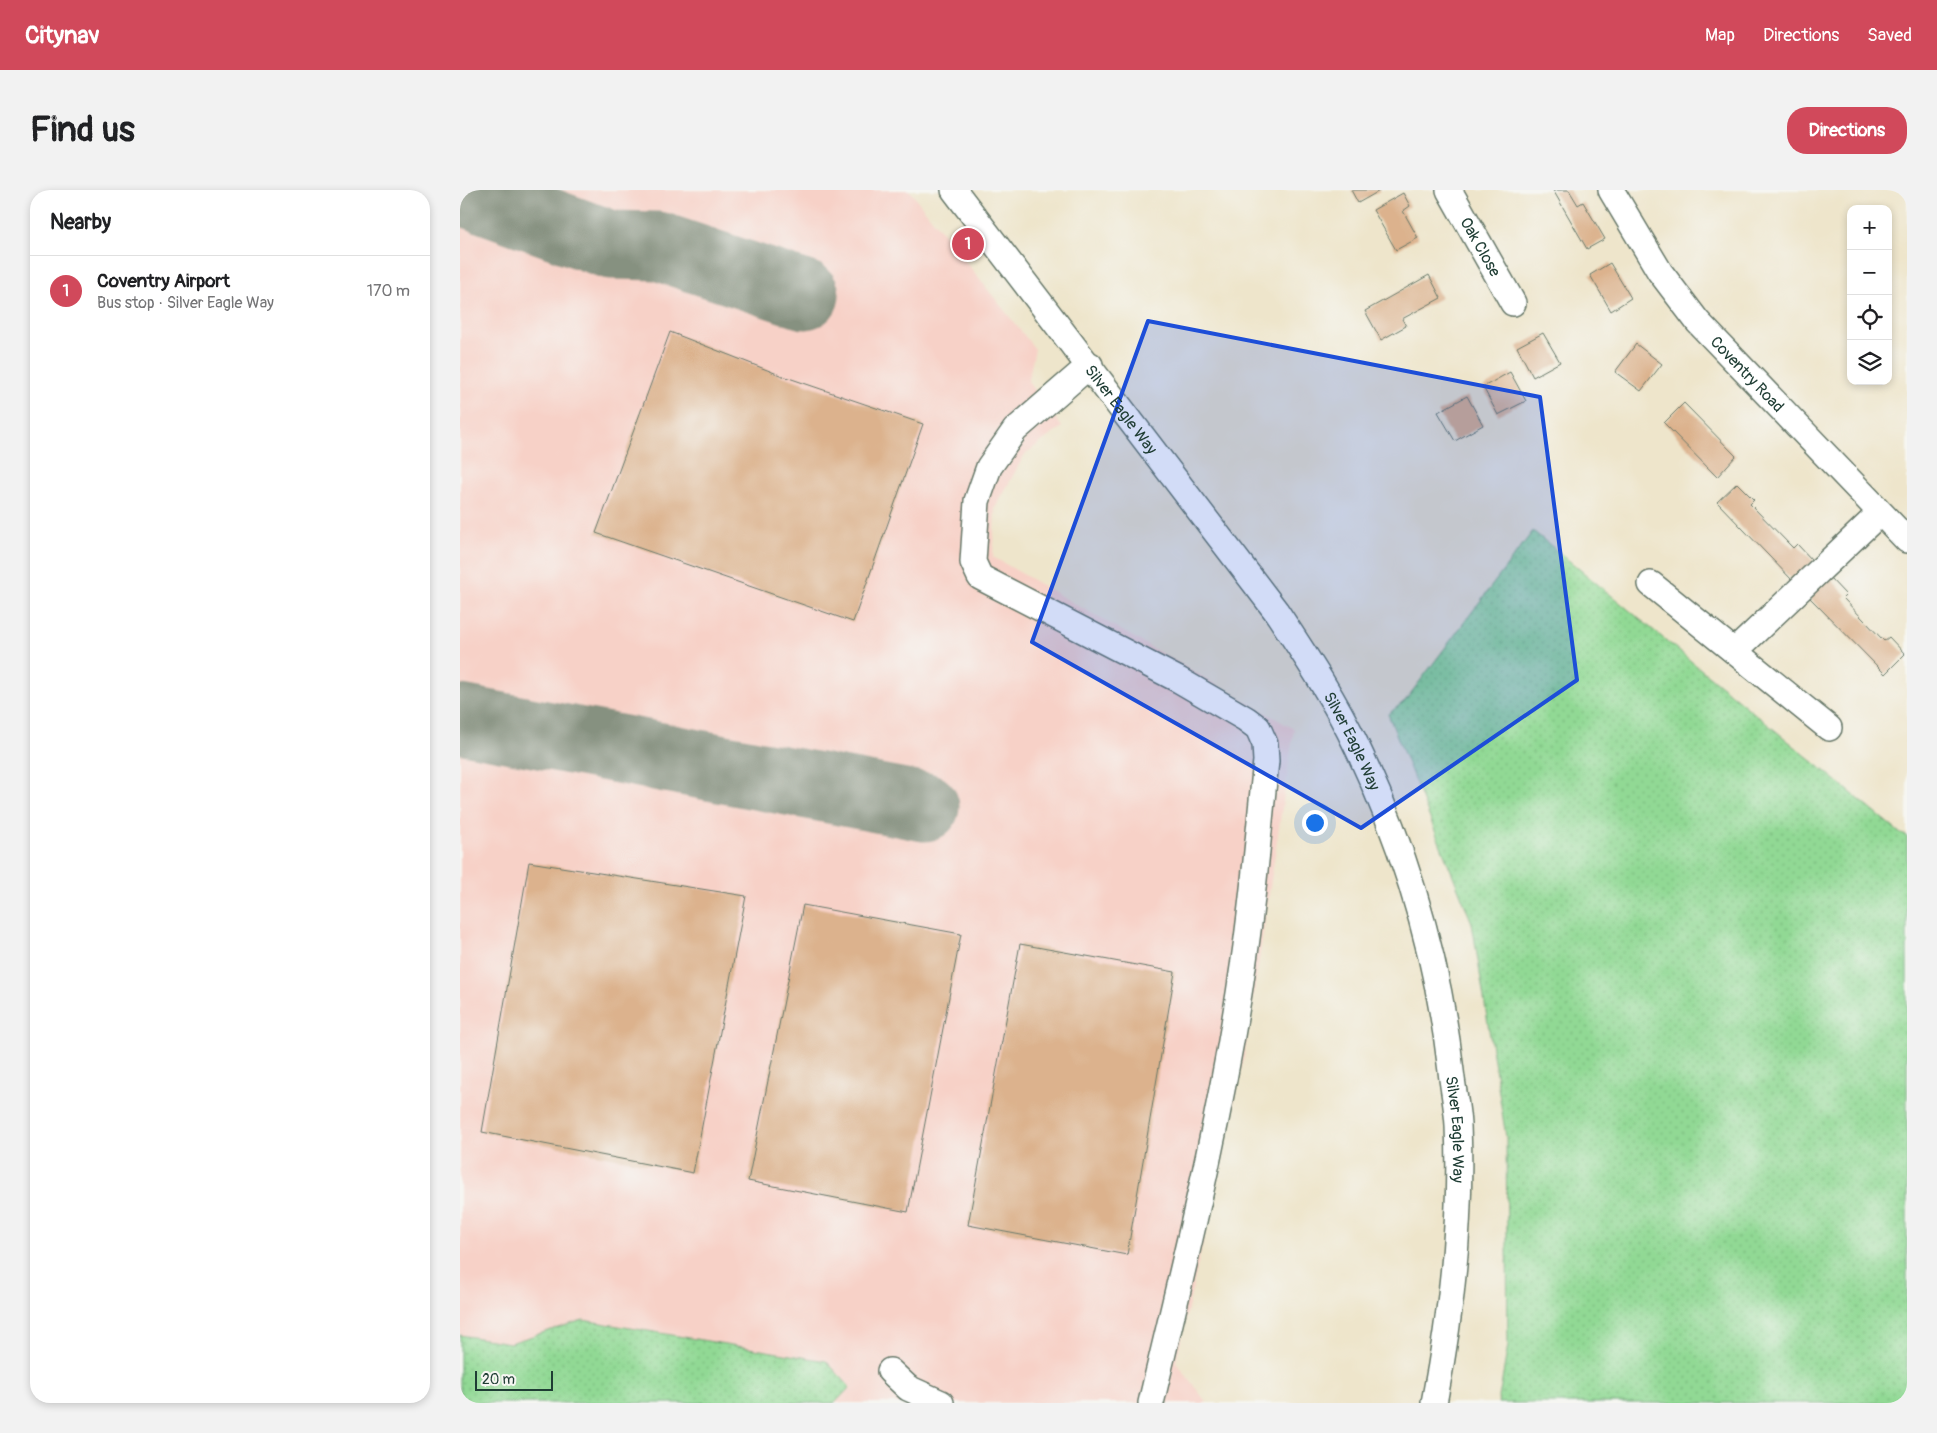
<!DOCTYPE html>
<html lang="en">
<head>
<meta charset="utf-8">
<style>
  :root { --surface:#fff; --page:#f2f2f2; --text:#202124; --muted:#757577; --line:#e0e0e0; --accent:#d1495b }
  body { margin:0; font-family:Pangolin,sans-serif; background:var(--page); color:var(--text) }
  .controls { position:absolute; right:15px; top:15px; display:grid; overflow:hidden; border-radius:10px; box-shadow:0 2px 8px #0003 }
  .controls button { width:45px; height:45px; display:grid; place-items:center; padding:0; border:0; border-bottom:1px solid var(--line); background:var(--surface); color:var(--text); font:25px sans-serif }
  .scale { position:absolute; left:15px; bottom:12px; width:78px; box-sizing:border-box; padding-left:5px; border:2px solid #1f3d34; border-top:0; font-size:14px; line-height:18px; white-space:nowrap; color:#1f3d34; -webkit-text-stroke:4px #f6f6f2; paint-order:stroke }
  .you { position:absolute; left:854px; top:632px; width:18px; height:18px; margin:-12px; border:4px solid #fff; border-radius:50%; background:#1a73e8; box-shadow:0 0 0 8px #1a73e833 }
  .badge { display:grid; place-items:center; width:32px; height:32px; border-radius:50%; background:var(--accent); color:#fff; font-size:16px; font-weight:700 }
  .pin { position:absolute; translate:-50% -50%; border:2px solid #fff; box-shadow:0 1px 5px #0006 }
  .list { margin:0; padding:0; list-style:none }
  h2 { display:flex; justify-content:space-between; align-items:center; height:65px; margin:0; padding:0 20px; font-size:21px }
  h2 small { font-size:16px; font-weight:400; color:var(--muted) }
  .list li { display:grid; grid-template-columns:32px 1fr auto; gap:15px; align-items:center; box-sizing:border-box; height:70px; padding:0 20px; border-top:1px solid var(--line) }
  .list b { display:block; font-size:19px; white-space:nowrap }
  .list p { margin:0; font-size:16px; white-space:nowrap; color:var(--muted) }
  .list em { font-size:16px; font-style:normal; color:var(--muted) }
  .icon { flex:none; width:28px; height:28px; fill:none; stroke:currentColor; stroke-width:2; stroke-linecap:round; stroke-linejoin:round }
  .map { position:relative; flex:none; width:1447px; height:1213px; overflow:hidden; border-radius:20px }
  header { display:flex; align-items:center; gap:30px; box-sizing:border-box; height:70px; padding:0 25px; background:var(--accent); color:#fff }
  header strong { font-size:24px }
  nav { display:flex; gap:28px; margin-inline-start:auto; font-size:18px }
  .intro { display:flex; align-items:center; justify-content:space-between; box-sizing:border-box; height:120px; padding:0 30px }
  h1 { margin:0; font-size:35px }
  .button { padding:12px 22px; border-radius:20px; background:var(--accent); color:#fff; font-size:18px; font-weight:700 }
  main { display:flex; gap:30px; padding:0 30px }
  aside { flex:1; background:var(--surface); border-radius:20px; box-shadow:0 2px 8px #0003 }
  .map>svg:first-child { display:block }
  .built { fill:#f7d1c7 }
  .grass { fill:url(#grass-dots); stroke:#588b64 }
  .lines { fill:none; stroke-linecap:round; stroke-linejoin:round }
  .taxiway { stroke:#869180; stroke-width:69 }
  .building { fill:#dcb28d }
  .minor-casing { stroke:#677869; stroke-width:28 }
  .minor { stroke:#fff; stroke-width:25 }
  .marked { fill:#1d4ed8; fill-opacity:0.2; stroke:#1d4ed8; stroke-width:4; stroke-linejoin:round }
  .labels { text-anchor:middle; stroke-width:4.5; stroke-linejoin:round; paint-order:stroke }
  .street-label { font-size:16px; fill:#1f3d34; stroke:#f6f6f2 }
</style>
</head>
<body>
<header>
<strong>Citynav</strong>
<nav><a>Map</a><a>Directions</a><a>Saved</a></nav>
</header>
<div class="intro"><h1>Find us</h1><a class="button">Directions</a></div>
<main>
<aside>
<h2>Nearby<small></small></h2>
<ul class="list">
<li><span class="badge">1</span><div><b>Coventry Airport</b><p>Bus stop · Silver Eagle Way</p></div><em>170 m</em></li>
</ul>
</aside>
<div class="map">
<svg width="1447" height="1213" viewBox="0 0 1447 1213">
  <defs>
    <pattern id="grass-dots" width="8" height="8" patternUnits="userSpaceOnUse" patternTransform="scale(1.25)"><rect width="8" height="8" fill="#91d994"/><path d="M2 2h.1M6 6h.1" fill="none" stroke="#7dbb80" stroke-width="1.8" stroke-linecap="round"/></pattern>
  </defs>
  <rect width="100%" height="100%" fill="#f6f6f2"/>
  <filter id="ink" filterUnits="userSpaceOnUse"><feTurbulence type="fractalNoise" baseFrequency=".02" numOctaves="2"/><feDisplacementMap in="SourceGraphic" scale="10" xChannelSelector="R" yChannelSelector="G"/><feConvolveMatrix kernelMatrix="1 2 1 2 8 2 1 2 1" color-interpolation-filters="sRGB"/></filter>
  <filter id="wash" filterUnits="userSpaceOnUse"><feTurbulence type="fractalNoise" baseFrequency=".0096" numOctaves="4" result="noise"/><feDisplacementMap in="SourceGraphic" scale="20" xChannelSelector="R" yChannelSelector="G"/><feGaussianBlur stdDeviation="1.12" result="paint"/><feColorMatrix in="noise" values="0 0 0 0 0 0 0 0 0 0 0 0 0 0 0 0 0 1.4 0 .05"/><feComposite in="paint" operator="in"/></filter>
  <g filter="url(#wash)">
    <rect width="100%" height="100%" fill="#eee5cb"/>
    <!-- built -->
    <polygon class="built" points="0,0 449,0 575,159 568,191 602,237 565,264 535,318 533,367 834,539 784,868 716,1172 747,1213 0,1213"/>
    <!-- grass -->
    <g class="grass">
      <polygon points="1073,341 1441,644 1447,646 1447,1213 1038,1213 1048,1155 1046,947 1012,733 928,524 945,511"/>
      <polygon points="123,1130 366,1171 390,1197 375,1213 0,1213 0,1145 50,1153"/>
    </g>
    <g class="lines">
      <!-- taxiway -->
      <g class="taxiway">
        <polyline points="0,0 151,55 198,56 345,105"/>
        <polyline points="0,529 465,617"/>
      </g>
    </g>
    <g id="blocks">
      <!-- building -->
      <g class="building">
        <polygon points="891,0 921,0 898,13"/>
        <polygon points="1093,0 1109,0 1118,15 1123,12 1145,49 1127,59"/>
        <polygon points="943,3 950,16 943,21 958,48 936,60 913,20"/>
        <polygon points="1150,73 1171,108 1151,121 1130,85"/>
        <polygon points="969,85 981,108 942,129 946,136 921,150 905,121"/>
        <polygon points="210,142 320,185 463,234 393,432 136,343"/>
        <polygon points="1083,143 1100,172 1073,187 1057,157"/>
        <polygon points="1176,154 1202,174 1181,201 1155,182"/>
        <polygon points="1050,182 1066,211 1038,225 1023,197"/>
        <polygon points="1007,206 1023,235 995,251 978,222"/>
        <polygon points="1224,213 1276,266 1257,287 1204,233"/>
        <polygon points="1277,293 1294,310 1290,314 1333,358 1337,354 1353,371 1333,391 1257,312"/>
        <polygon points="1369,387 1386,405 1383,408 1424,451 1429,447 1445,464 1425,484 1349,407"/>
        <polygon points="69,672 286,706 233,983 22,942"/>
        <polygon points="343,715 501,744 448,1022 288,991"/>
        <polygon points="560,754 715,782 667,1065 508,1035"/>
      </g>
    </g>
  </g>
  <g filter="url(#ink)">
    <use href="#blocks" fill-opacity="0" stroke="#677869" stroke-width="1"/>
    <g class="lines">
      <defs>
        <g id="minor">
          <path id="s1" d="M494 0 816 421C845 465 875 510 897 557 946 660 978 768 991 881 993 899 997 917 998 935 1002 1029 992 1121 974 1213"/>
          <path id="s2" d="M989 0 1053 113"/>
          <path id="s3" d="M1151 0 1200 82 1238 132 1447 350"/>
          <path d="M630 175 555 240 529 277 517 311 513 372 520 387 719 490 786 529 798 538 805 554 806 571C799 637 794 704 784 770 763 919 726 1066 691 1213"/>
          <polyline points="1191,394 1369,538"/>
          <polyline points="1275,461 1420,323"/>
          <polyline points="430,1181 448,1198 481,1213"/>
        </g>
      </defs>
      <!-- minor casing -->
      <use href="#minor" class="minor-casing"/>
      <!-- minor -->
      <use href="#minor" class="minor"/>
    </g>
  </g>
  <!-- marked area -->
  <path class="marked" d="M688 131 1080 207 1117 490 901 638 572 452Z"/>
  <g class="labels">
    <!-- street labels -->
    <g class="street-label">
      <text dy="6" stroke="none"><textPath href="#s2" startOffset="65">Oak Close</textPath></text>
      <text dy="6" stroke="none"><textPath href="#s3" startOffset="230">Coventry Road</textPath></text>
      <text dy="6" stroke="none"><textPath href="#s1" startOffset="276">Silver Eagle Way</textPath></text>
      <text dy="6" stroke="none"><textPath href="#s1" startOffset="681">Silver Eagle Way</textPath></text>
      <text dy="6" stroke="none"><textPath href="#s1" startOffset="1086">Silver Eagle Way</textPath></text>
    </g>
  </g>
</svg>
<div class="controls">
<button>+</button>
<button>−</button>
<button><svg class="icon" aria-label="locate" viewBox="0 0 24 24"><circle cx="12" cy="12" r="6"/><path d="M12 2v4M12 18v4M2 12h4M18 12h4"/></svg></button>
<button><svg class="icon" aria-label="layers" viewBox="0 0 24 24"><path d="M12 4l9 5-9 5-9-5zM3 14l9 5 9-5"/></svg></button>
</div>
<div class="scale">20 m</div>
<div class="you"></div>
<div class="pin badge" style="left:508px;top:54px">1</div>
</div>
</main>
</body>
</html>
